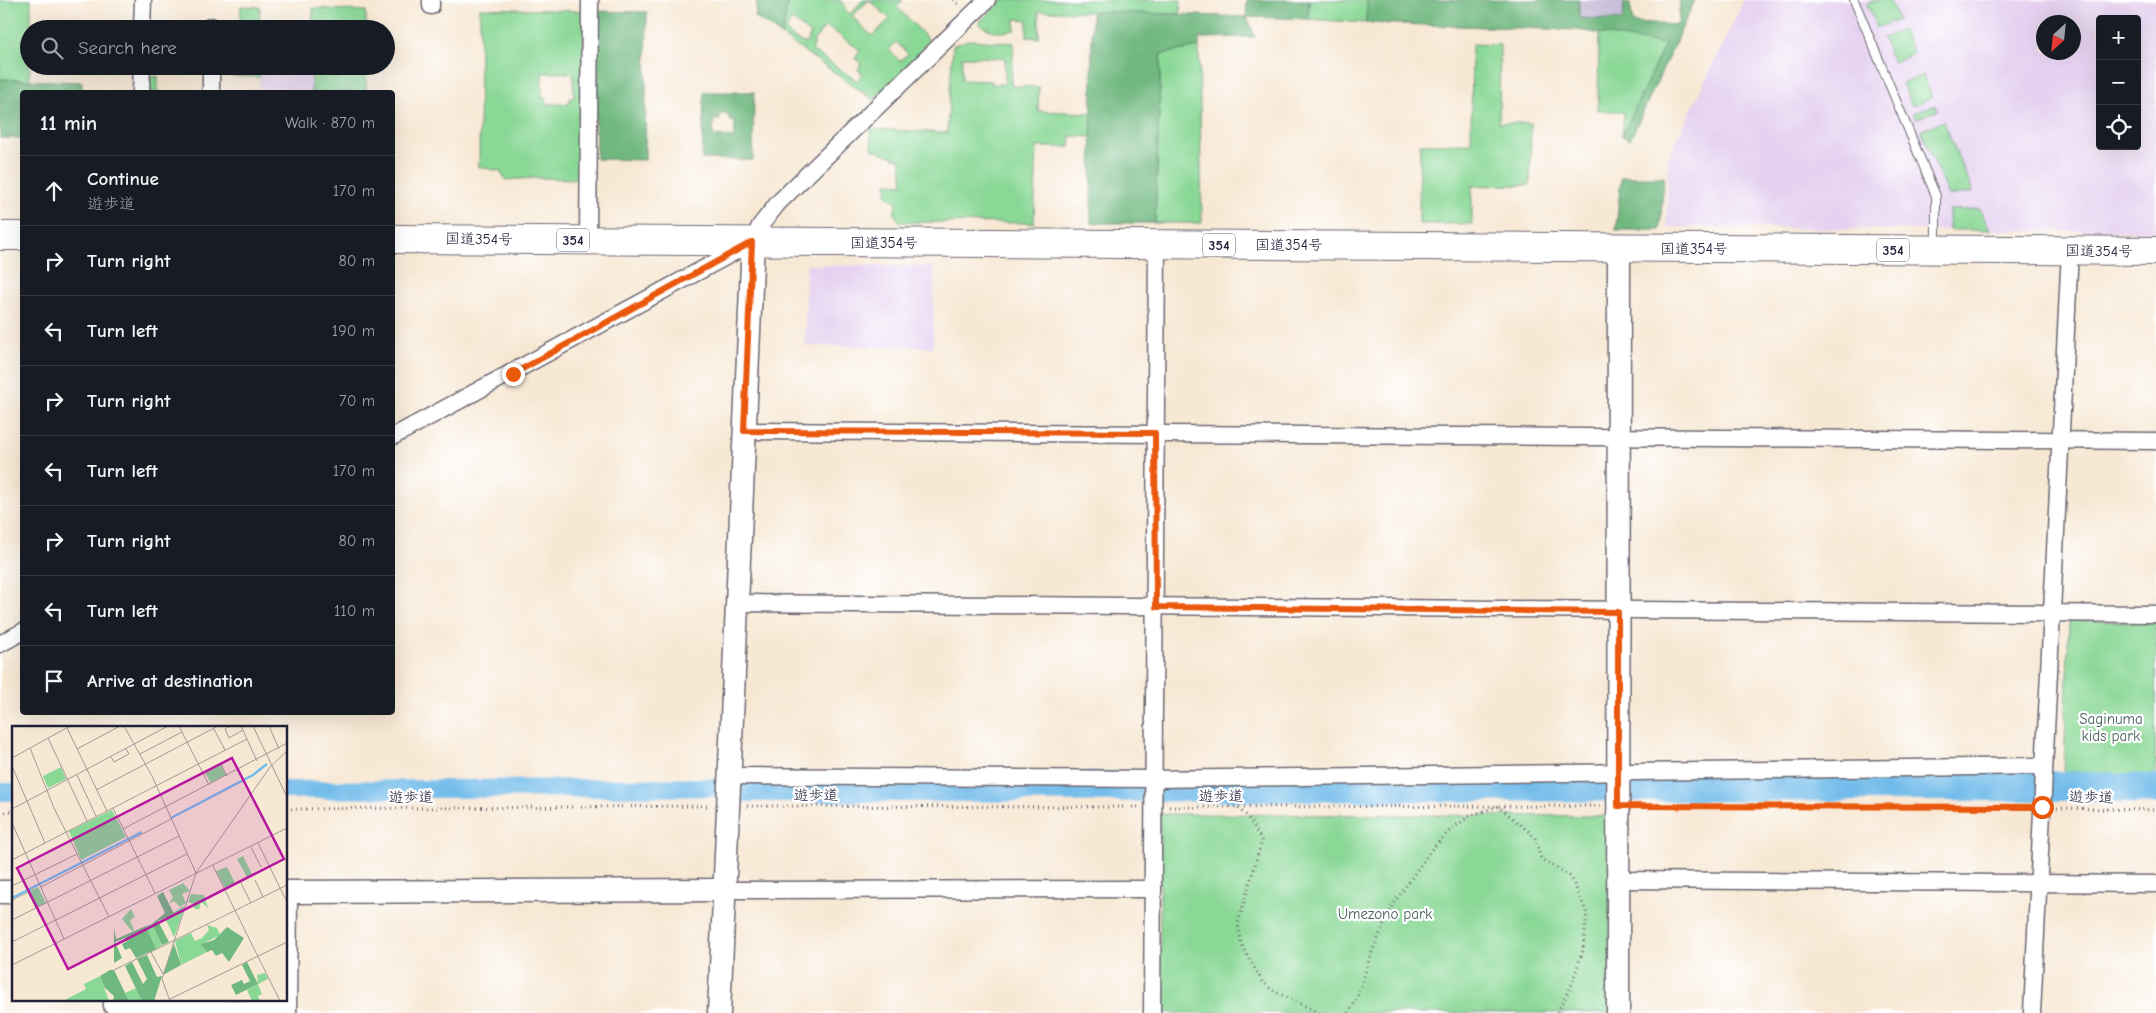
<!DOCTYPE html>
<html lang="en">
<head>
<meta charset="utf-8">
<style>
  :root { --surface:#171b24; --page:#242831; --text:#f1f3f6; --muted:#9ea1a6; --line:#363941 }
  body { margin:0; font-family:"Comic Neue","Klee One",sans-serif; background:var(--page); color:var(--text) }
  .controls { position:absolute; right:15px; top:15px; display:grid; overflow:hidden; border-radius:5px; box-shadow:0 5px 20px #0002 }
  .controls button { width:45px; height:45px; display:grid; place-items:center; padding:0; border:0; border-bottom:1px solid var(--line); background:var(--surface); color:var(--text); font:25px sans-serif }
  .compass { position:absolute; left:2036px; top:15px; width:45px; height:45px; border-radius:50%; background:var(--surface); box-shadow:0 5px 20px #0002; rotate:207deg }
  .stop { position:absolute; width:15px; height:15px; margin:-11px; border:4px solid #ea580c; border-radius:50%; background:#fff }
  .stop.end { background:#ea580c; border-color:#fff; box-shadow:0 1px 5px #0008 }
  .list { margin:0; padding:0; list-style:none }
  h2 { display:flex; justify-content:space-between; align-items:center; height:65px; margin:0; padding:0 20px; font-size:21px }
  h2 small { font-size:16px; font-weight:400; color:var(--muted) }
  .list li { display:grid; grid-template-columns:32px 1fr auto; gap:15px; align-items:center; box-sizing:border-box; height:70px; padding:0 20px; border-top:1px solid var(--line) }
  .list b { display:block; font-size:19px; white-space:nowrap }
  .list p { margin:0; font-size:16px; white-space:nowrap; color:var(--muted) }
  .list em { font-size:16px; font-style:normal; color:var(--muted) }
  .icon { flex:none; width:28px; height:28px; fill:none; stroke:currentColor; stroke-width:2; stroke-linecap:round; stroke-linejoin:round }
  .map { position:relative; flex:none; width:2156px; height:1013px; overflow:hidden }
  .search { position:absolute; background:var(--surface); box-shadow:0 5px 20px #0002; left:20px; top:20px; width:375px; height:55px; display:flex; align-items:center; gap:12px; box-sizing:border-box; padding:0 18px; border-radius:28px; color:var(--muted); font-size:19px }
  .panel { position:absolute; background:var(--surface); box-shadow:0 5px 20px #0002; left:20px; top:90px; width:375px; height:625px; border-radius:5px }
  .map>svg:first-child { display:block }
  .built { fill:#e6d2f0; fill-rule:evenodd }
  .industrial { fill:#c8bfd8 }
  .green { fill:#8ad896; stroke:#567d68; fill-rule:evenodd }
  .forest { fill:#6fb87f; stroke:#486d5d; fill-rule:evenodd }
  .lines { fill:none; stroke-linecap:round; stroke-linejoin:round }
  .canal { stroke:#71bbea; stroke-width:18 }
  .river { stroke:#71bbea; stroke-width:30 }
  .lane-casing { stroke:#6d6771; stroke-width:10 }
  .street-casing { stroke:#6d6771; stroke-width:19 }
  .secondary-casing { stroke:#6d6771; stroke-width:25 }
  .highway-casing { stroke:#6d6771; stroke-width:30 }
  .path { stroke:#6d6771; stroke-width:3; stroke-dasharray:1 4; stroke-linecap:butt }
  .lane { stroke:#fff; stroke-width:8 }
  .street { stroke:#fff; stroke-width:16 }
  .secondary { stroke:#fff; stroke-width:22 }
  .highway { stroke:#fff; stroke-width:28 }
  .route { stroke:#ea580c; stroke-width:6 }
  .labels { text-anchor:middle; stroke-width:4.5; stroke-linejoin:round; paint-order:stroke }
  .shield { fill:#fff; stroke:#646476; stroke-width:1 }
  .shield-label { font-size:14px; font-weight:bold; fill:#22223b }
  .street-label { font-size:15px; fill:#22223b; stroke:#fff }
  .park-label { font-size:15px; fill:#46625b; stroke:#fff }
  .inset-river { fill:none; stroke:#71bbea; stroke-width:2.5 }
  .inset-road { fill:none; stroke:#a29997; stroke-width:1 }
  .view { fill:#b5179e; fill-opacity:0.15; stroke:#b5179e; stroke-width:2.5 }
  .inset-edge { fill:none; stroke:#22223b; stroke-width:2.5 }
</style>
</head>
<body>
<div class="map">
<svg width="2156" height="1013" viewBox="0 0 2156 1013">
  <rect width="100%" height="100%" fill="#fff"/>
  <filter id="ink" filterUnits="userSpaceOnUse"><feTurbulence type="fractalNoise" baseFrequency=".02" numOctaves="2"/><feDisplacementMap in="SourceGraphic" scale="10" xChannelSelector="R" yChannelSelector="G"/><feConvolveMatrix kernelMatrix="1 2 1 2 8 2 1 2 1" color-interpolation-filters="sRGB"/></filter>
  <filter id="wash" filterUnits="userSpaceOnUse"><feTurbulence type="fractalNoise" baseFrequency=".0096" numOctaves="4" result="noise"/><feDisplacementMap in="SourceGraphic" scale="20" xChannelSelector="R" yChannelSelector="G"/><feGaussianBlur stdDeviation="1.12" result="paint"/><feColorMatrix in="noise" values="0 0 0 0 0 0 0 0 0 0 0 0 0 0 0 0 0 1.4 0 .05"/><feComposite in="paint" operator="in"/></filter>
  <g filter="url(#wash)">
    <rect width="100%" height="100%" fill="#f7e8d4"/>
    <!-- built -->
    <g class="built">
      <path d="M1744 0H2156V232L1667 227 1668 158ZM2100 19H2137V146H2100ZM2044 22H2074V52H2044Z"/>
      <polygon points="259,73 312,74 311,92 260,92"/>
      <polygon points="806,265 934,266 933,347 805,346"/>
    </g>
    <!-- industrial -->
    <polygon class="industrial" points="1579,0 1624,0 1624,20 1579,18"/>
    <!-- green -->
    <g class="green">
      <polygon points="0,0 31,0 31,29 29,29 30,81 0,79"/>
      <path d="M788 0H840L845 7 844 9 850 14 863 0H903L897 7 932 43 874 100 782 36ZM869 0 890 19 872 36 852 16ZM792 20 811 34 806 43C799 43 788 35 786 29ZM826 26 860 50 855 59 861 63 858 70 863 73 857 81 812 50 815 43 813 41ZM896 42 908 54 900 61 889 50Z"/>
      <path d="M1003 0H1181L1180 14 1039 11V38L1027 37V20L1015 19V30C999 34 991 32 978 23Z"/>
      <polygon points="1309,0 1367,0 1366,23 1308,19"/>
      <polygon points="1876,0 1890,0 1898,19 1877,28 1867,4"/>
      <polygon points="241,6 260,7 259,29 240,29"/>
      <polygon points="313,8 366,11 366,29 312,29"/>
      <path d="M480 8 584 11 582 179 533 178 506 180 500 171 479 167ZM542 73H573L574 98H570V104H546V98H542Z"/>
      <polygon points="1903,30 1914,54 1893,62 1883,38"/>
      <polygon points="1599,33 1665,44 1622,136 1624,112 1598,110"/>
      <path d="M968 40 1014 43 1011 86 1039 87 1038 111 1092 113V137L1071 136 1070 147H1037L1034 223 900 222 894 214 897 203 886 194 887 183 903 184 901 160 872 149 870 129 947 133 953 45ZM962 57 1005 58V84H992V81L962 80Z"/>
      <polygon points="1472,44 1500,45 1499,123 1531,123 1530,185 1472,186 1472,224 1419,224 1420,144 1471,143"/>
      <polygon points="1199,47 1202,223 1155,223 1161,54"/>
      <polygon points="219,66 259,66 260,77 219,76"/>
      <polygon points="312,66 366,66 366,92 311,92"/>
      <polygon points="1923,75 1932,97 1912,106 1902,84"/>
      <polygon points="158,76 158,92 149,92 150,77"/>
      <polygon points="1935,105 1938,110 1916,119 1913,113"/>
      <polygon points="1943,121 1973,192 1948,196 1921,130"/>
      <polygon points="1980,209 1990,230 1949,230 1949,210"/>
      <polygon points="2069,620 2156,623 2155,775 2064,772"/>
      <polygon points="1160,814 1610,816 1610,1013 1160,1013"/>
    </g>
    <!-- forest -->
    <g class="forest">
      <polygon points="757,0 788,0 782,36 755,17"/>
      <polygon points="1247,0 1309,0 1308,19 1247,17 1255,37 1199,38 1199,47 1161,54 1155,223 1091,223 1092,11 1246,17"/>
      <polygon points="1367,0 1579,0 1579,18 1623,20 1624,3 1630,4 1633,23 1678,25 1680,0 1695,0 1630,140 1622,136 1665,44 1578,30 1366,23"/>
      <polygon points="595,11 647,12 645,160 596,159"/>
      <polygon points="0,79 82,82 82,92 22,92 22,138 0,138"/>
      <path d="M704 92H754L753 160 702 159ZM720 114H729V121H735L734 138 713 136 714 118 719 121Z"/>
      <polygon points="1621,177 1664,177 1660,230 1616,230"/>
    </g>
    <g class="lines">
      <!-- canal -->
      <g class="canal">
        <polyline points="286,790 743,787"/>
        <polyline points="0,792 14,792"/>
      </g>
      <!-- river -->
      <polyline class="river" points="743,787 2062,786 2156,789"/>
    </g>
  </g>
  <g filter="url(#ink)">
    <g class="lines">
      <defs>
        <polyline id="lane" points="1854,0 1936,196 1936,244"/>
        <g id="street">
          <polyline points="431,6 431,0"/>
          <polyline points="211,26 211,29"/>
          <polyline points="142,29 143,0"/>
          <polyline points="211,66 211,92"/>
          <polyline points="141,92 142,66"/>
          <polyline points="588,240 590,0"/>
          <polyline points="745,431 2156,441"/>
          <polyline points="392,437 753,242 760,226 778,203 987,0"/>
          <polyline points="737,603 2156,614"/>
          <polyline points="0,644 22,632"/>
          <polyline points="730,776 1155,779 2044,766"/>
          <polyline points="1619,880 2156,884"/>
          <polyline points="725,890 1153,889"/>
          <polyline points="112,999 112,1006 288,1009"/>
          <polyline points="288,1013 289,892"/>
          <polyline points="1152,1013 1157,244"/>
          <polyline points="2032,1013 2070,250"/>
        </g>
        <g id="secondary">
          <polyline points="0,892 14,892"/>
          <polyline points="286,892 725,890"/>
          <polyline points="719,1013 753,242"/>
          <polyline points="1618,1013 1619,248"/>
        </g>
        <g id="highway">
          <polyline points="0,236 22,236"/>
          <polyline points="392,239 2156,251"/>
        </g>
      </defs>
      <!-- lane casing -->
      <use href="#lane" class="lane-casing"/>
      <!-- street casing -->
      <use href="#street" class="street-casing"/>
      <!-- secondary casing -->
      <use href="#secondary" class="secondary-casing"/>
      <!-- highway casing -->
      <use href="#highway" class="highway-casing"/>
      <!-- path -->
      <g class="path">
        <polyline points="953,0 961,6"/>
        <polyline points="747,806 1138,807"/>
        <polyline points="1637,806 2028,807"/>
        <polyline points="1169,807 1601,806"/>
        <polyline points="1238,808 1248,817 1262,841 1238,923 1241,944 1262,981 1272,990 1319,1013"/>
        <polyline points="2057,808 2156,810"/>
        <polyline points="286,809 711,806"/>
        <polyline points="0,812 14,811"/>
        <polyline points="1348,1013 1356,1001 1371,954 1392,906 1431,850 1450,830 1470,816 1498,806 1535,837 1541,859 1571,877 1587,913 1583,950 1572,984 1557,1013"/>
      </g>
      <!-- lane -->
      <use href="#lane" class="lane"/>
      <!-- street -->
      <use href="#street" class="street"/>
      <!-- secondary -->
      <use href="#secondary" class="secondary"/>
      <!-- highway -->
      <use href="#highway" class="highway"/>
    </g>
  </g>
  <g class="lines" filter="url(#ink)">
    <!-- route -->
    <polyline class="route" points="513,374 752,242 744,431 1155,433 1156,607 1618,612 1618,806 2042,807"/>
  </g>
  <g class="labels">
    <!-- shield labels -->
    <g class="shield">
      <rect x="557" y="228.5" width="32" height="23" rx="4"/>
      <rect x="1203" y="233.5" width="32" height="23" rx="4"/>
      <rect x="1877" y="238.5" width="32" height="23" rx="4"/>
    </g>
    <g class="shield-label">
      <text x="573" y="245">354</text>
      <text x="1219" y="250">354</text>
      <text x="1893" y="255">354</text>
    </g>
    <!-- street labels -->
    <g class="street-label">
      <text transform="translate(479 239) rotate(1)" y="5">国道354号</text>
      <text x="884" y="248">国道354号</text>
      <text x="1289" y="250">国道354号</text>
      <text x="1694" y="254">国道354号</text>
      <text transform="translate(2099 251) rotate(1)" y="5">国道354号</text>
      <text x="816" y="800">遊歩道</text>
      <text x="1221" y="801">遊歩道</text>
      <text x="411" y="802">遊歩道</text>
      <text transform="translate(2091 797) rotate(1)" y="5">遊歩道</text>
    </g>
    <!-- park labels -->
    <g class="park-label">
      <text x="2111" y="724">Saginuma<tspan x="2111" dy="17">kids park</tspan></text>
      <text x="1385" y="919">Umezono park</text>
    </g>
  </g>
  <!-- overview -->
  <g transform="translate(12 726)">
    <rect width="275" height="275" fill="#f7e8d4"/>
    <path d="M209 39 214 49 199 57 193 47ZM49 41 54 53 36 62 31 50ZM100 84 114 111 69 134 57 105ZM231 130 240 148 235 151 225 133ZM215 141 223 157 213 162 204 145ZM171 157 178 165 170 168 174 177 168 181 162 175 157 178 161 171 157 164ZM26 161 34 177 24 181 17 165ZM179 168 192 169 196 182 189 176 187 184 181 182 182 178 176 176ZM170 181H173L162 211 153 192ZM119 183 123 191 118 194 122 204 120 205 110 193ZM140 198 150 219 144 223 134 200ZM195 199 205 202 208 209 190 218 195 226 169 239 163 215 179 207 183 215 190 212 197 204ZM253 247 256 253 246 258 250 268 246 270 248 275H240L235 264 246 258 245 249ZM88 250 97 275H51L74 263 72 258ZM124 262 130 275H117L113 267Z" fill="#8ad896"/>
    <path d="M151 166 162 188 146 195 157 216 150 219 140 198 153 187 145 170ZM134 200 144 223 124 232 118 222 113 224 110 218 115 215 113 212 103 216 110 232 102 237V202L104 213ZM215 201 232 212 217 236 210 227 204 230 200 224 195 226 189 218 202 214ZM162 218 169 239 151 249ZM135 229 145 251 150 250 142 275H130L113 240 120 236 131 258 135 253 125 233ZM235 236 246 258 224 269 219 259 230 254 232 258 238 255 230 239ZM98 244H102L117 275H101L102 270 92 261 88 250Z" fill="#6fb87f"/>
    <path class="inset-river" d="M159 92 241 49 255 38M0 172 130 106"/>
    <path class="inset-road" d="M112 0 140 50 184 147M167 0 197 59M218 0 213 3 217 12 231 4M229 0 245 35M241 0 275 71M257 0 267 23M55 2 95 85M202 3 213 24M36 12 75 95M18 22 42 82 97 191M65 23 108 0M128 28 170 6M99 31 102 36 117 28 114 23M0 32 58 0M0 40 33 117M192 47 209 38 215 50M65 49 84 90M84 64 206 0M101 82 143 167M0 83 156 0M0 97 52 213M111 103 275 17M246 117 275 176M239 121 249 141M0 134 235 13M201 140 268 275M243 154 251 171M228 155 239 177M0 160 65 128M29 161 159 93M0 174 16 166 24 182M0 194 167 110M0 216 175 128M139 226 151 248M0 239 275 102M102 244 275 159M158 273 275 216M158 275 150 253 184 147 258 41 275 25"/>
    <path class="view" d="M220 32 272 133 56 243 5 142Z"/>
    <rect width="275" height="275" class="inset-edge"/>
  </g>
</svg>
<div class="controls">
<button>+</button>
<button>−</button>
<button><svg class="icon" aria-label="locate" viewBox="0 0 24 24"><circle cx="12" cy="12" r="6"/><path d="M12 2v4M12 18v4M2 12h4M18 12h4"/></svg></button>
</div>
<svg class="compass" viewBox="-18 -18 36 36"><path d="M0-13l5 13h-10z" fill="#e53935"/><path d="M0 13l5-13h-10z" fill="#9ea1a6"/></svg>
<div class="stop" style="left:2042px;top:807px"></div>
<div class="stop end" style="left:513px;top:374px"></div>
<div class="search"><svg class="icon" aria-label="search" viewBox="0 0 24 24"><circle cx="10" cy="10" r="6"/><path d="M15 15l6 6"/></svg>Search here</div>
<section class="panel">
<h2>11 min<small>Walk · 870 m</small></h2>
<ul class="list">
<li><svg class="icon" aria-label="ahead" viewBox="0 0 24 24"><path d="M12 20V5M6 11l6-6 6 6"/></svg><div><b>Continue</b><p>遊歩道</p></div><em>170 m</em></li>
<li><svg class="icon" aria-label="right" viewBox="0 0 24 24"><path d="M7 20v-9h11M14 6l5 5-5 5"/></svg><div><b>Turn right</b></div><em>80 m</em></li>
<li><svg class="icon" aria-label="left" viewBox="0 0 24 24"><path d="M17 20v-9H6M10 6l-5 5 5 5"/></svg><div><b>Turn left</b></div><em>190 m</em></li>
<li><svg class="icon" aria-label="right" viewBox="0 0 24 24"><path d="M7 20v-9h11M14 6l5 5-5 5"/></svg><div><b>Turn right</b></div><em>70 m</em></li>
<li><svg class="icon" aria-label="left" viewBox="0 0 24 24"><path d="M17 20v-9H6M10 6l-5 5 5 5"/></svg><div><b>Turn left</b></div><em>170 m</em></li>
<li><svg class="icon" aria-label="right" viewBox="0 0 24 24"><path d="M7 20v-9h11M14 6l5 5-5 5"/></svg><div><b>Turn right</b></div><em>80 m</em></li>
<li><svg class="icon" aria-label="left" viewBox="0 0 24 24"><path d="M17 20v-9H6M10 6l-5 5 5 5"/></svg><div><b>Turn left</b></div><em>110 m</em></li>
<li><svg class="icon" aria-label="arrive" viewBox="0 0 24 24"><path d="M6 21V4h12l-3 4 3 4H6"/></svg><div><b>Arrive at destination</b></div></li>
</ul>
</section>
</div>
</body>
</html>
